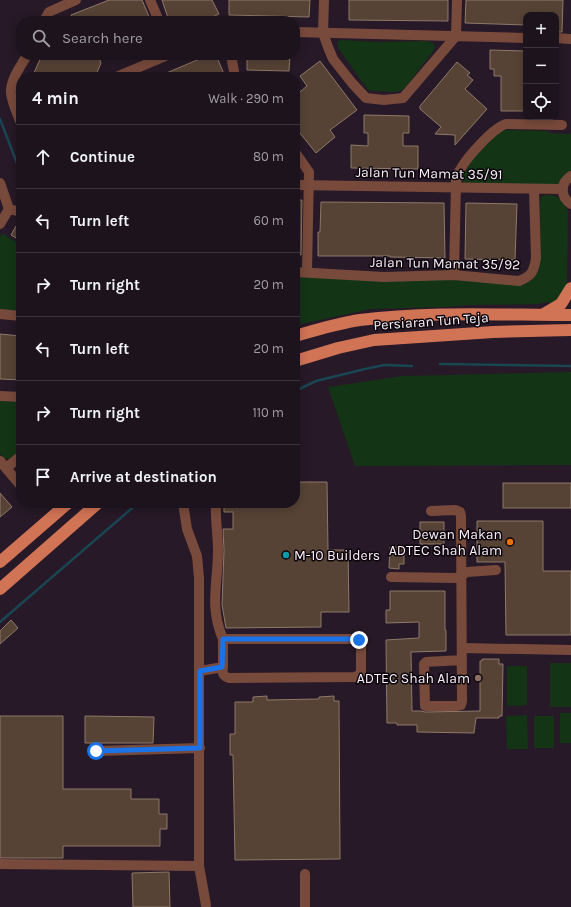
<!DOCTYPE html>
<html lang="en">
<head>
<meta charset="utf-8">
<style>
  :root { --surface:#1d131d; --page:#2a202a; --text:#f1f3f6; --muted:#a09ea4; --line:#3b323b }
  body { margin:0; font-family:Karla,sans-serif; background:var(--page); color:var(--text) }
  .controls { position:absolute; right:12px; top:12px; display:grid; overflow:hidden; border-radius:8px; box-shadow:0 2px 10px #0003 }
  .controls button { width:36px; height:36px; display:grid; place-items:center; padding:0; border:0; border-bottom:1px solid var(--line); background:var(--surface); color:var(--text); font:20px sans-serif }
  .stop { position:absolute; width:12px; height:12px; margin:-9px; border:3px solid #1a73e8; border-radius:50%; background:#fff }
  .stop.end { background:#1a73e8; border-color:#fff; box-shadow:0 1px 4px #0008 }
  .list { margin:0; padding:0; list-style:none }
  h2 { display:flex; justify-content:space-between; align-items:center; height:52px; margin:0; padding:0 16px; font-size:17px }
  h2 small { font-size:13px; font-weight:400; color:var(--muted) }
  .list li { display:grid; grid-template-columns:26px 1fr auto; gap:12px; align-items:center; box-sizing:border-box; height:64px; padding:0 16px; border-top:1px solid var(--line) }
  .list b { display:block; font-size:15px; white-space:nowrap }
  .list em { font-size:13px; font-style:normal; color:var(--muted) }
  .icon { flex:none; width:22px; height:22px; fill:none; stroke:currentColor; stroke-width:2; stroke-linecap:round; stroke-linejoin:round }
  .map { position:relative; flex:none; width:571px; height:907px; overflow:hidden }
  .search { position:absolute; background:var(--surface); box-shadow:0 2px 10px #0003; left:16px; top:16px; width:284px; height:44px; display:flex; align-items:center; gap:10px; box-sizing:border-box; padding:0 14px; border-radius:16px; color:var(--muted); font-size:15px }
  .panel { position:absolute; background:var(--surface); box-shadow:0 2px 10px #0003; left:16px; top:72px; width:284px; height:436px; border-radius:16px }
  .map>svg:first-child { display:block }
  .green { fill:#133516 }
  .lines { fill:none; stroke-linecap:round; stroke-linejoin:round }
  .stream { stroke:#1a4553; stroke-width:2.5 }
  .building { fill:#564335; stroke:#8e796a }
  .minor { stroke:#784a3c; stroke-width:10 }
  .major { stroke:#d17355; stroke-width:12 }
  .route { stroke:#1a73e8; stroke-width:5 }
  .food-dot { fill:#e8710a; stroke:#0c060c; stroke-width:1.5 }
  .culture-dot { fill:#0f9aa8; stroke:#0c060c; stroke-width:1.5 }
  .education-dot { fill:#8d6e63; stroke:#0c060c; stroke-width:1.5 }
  .labels { text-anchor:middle; stroke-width:3; stroke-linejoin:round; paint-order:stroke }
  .street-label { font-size:14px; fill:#f9eff9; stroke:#0c060c }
  .poi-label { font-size:14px; fill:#f9eff9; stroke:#0c060c; text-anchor:end }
</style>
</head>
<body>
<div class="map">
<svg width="571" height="907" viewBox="0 0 571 907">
  <rect width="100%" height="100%" fill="#271927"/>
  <!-- green -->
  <g class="green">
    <polygon points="341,40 379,42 427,41 433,43 435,46 434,50 405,88 400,91 396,92 372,91 368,90 338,48 337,42"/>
    <path d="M507 130 548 131 549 133 571 134V172L560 183 556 185 463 183C459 170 488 143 497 133L501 131Z"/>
    <path d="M544 195C561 195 558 198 568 210L567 286 555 304 546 302 538 304 469 305 446 307 371 309 301 324 295 321V277L531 281 538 272 541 259 540 201 541 197Z"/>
    <polygon points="2,233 21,245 21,311 0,310 0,237"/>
    <polygon points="571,372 571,465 355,466 328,387 403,376"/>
    <path d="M0 401 21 402V452C14 457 7 463 0 454Z"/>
    <rect x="550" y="663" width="21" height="44"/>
    <polygon points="507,666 527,666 527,705 507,706"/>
    <rect x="560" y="713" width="11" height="30"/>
    <polygon points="527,715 528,749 507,749 506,716"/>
    <rect x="534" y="716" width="20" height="32"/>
  </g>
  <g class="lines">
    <!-- stream -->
    <g class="stream">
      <polyline points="0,119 21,174"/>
      <polyline points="440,364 571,366"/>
      <polyline points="295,391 316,381 365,369 384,365 412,366"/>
      <polyline points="0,622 138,503"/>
    </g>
  </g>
  <!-- building -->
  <g class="building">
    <polygon points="109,0 142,0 151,21 96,21 95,18 88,21 74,21 71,15"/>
    <polygon points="162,0 212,0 219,14 204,21 169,21"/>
    <polygon points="229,0 310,0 309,17 229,15"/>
    <polygon points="349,0 448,0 448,21 349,20"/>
    <polygon points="466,0 563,0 562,32 556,32 556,15 526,15 526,25 465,23"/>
    <polygon points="490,50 526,51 526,111 501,111 501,76 494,76 494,69 490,69"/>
    <polygon points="42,55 98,55 101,63 95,77 36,77 33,75"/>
    <polygon points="209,55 216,55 224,74 218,77 157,77"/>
    <polygon points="247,55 290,55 289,71 247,70"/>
    <polygon points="320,61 357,110 330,130 335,137 316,153 295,127 295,96 307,86 300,76"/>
    <polygon points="457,62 470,73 467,75 473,80 465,89 487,109 455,145 455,135 435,134 441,127 420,109 420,106"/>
    <polygon points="364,115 409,116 409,133 403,133 403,146 418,146 418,169 351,168 351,145 368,146 368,133 364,133"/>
    <polygon points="295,200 302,200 301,255 295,255"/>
    <polygon points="321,202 444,203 445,258 390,257 390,256 318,256 318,232 320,232"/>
    <polygon points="466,203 517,204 515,260 465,259"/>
    <polygon points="16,226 21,229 21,241 11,235"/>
    <polygon points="0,334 21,336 21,380 0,379"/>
    <polygon points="295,482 327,482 328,550 348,550 349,612 321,612 321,627 226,628 222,605 224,550 223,529 233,529 233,512 224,512 224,503 295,503"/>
    <rect x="503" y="483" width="68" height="25"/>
    <polygon points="0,493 12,507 0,517"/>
    <polygon points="477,521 543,521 543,571 571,571 571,635 506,635 505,562 477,562"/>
    <rect x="420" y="522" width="24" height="22"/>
    <polygon points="390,547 404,547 404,564 399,564 399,569 389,568"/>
    <polygon points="390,591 445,591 445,630 446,630 446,651 411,652 412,711 421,711 425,712 480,711 480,661 482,661 482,659 499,659 499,664 503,664 502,716 499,716 499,718 476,718 474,733 417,732 417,725 397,725 397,723 387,723 386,640 419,638 419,622 386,623 386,610 390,610"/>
    <polygon points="11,620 18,628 0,644 0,631"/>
    <polygon points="267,696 267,700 319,699 319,697 334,696 334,701 339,701 340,859 235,860 233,755 230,755 230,734 235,734 235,702 253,702 253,697"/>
    <polygon points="0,716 63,716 63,789 131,789 131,799 159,799 159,814 167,814 167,829 160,829 160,846 63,846 63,858 0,858"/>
    <polygon points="85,716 154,717 153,743 85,743"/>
    <polygon points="169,872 170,907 133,907 132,873"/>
  </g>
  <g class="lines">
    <!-- minor -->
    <g class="minor">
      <polyline points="150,0 159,21"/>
      <polyline points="324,0 323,33 328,47 333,59 352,83 366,98 384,100 403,98 456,36 457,0"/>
      <polyline points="44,21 49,12 76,0"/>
      <polyline points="295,32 526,38"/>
      <polyline points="556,38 571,39"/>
      <polyline points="231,55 235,77"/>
      <polyline points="116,77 168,55"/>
      <path d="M21 123C17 113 12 103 11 93 10 80 21 66 27 55"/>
      <polyline points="295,152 309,172 307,272"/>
      <path d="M571 176C560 183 560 197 571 204"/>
      <polyline points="0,183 9,209 21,212"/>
      <polyline points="295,185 562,189"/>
      <polyline points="0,224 9,209"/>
      <path d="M295 272 384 277 454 275 519 281C532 276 534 271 536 258L534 189"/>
      <path d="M454 275 456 182C457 178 458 173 460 170 467 157 493 128 506 124L562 125"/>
      <polyline points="0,314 21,316"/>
      <polyline points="0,396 21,397"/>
      <polyline points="0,461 21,486"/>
      <polyline points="6,468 21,456"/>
      <polyline points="183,503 187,529 197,556 199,578 199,866 206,905"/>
      <path d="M216 503C215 519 218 534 218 550 218 583 209 607 223 639"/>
      <polyline points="431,511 455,510 460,512 461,516 462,701 461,705 457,706 425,706 424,664 426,662 462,660"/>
      <polyline points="391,577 457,578 467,572 496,570"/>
      <polyline points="462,648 571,650"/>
      <path d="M200 671 223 667C222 672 222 676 229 678L356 677 361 673V643L359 640 353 639H223V667"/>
      <polyline points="96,751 200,748"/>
      <polyline points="0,864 199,866"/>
      <polyline points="305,874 305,907"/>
    </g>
    <!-- major -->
    <g class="major">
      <polyline points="544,314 561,304 571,288"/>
      <path d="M295 336C316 330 339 323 360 320 430 311 501 315 571 315"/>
      <polyline points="295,361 338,348 374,340 493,332 571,330"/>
      <polyline points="0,562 68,503"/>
      <polyline points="0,589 98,503"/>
    </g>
  </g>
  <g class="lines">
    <!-- route -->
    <polyline class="route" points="96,751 200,748 200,671 222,667 223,639 354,639 359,640"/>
  </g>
  <!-- markers -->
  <circle class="food-dot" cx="510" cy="542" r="4"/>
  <circle class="culture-dot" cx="286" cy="555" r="4"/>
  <circle class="education-dot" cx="478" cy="678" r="4"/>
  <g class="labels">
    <!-- street labels -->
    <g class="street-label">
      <text transform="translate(429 173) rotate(1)" y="5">Jalan Tun Mamat 35/91</text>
      <text transform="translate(445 263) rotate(1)" y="5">Jalan Tun Mamat 35/92</text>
      <text transform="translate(431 321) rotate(-4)" y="5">Persiaran Tun Teja</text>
    </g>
    <!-- poi labels -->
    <g class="poi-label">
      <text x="502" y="539">Dewan Makan<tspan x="502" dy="16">ADTEC Shah Alam</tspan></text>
      <text x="294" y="560" text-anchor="start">M-10 Builders</text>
      <text x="470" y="683">ADTEC Shah Alam</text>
    </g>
  </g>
</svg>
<div class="controls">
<button>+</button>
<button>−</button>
<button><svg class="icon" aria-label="locate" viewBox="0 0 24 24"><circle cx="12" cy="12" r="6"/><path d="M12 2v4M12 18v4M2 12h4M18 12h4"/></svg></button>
</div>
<div class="stop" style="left:96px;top:751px"></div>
<div class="stop end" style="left:359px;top:640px"></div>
<div class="search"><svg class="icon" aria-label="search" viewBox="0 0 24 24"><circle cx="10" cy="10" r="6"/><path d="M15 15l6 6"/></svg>Search here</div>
<section class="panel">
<h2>4 min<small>Walk · 290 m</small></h2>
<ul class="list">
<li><svg class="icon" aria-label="ahead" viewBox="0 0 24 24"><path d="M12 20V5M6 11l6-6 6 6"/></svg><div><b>Continue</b></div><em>80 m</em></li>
<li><svg class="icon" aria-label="left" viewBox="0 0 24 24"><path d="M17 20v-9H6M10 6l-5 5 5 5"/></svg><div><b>Turn left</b></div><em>60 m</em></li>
<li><svg class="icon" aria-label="right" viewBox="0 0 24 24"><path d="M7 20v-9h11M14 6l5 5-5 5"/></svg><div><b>Turn right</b></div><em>20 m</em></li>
<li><svg class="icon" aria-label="left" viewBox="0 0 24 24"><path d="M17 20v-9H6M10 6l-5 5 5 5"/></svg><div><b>Turn left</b></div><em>20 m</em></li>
<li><svg class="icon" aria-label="right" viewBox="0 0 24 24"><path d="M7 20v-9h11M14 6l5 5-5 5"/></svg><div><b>Turn right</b></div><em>110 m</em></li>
<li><svg class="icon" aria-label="arrive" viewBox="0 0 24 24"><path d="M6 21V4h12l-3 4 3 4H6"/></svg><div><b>Arrive at destination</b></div></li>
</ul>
</section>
</div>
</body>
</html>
